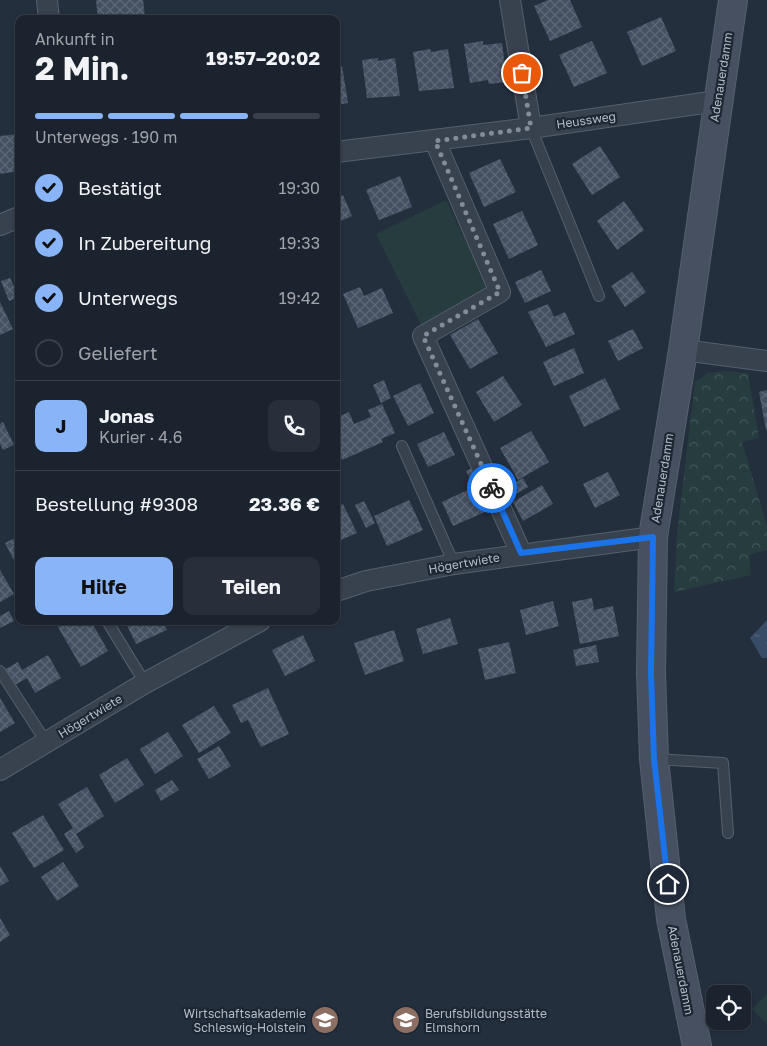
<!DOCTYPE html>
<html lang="de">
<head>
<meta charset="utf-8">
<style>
	body { margin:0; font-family:"Golos Text",sans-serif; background:#282f3a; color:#f1f3f6; height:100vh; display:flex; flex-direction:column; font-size:19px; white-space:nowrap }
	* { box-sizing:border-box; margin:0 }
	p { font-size:16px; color:#a0a4aa }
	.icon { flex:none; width:28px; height:28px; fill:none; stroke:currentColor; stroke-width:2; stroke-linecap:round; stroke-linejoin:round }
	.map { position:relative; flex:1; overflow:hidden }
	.panel { position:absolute; left:15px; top:15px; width:325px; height:610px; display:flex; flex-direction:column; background:#1b232e; border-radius:10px; box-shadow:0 1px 4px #0004,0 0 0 1px #39404a }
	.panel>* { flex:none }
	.controls { position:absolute; left:706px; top:985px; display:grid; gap:10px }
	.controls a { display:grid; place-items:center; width:45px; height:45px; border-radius:10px; background:#1b232e; box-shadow:0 1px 4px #0004,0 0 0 1px #39404a; font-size:25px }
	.pin { position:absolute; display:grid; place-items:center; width:42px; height:42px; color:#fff; margin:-21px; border:2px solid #fff; border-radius:50%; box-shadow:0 1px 5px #0007 }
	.courier { position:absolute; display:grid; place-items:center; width:50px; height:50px; margin:-25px; border:4px solid #1a73e8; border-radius:50%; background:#fff; color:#222; box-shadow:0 1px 6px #0007 }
	.overview em { font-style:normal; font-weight:700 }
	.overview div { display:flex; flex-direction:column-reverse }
	.overview { display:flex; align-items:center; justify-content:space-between; height:85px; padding:0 20px }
	h1 { font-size:32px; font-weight:700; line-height:38px }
	.bar { display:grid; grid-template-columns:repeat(4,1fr); gap:8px 5px; align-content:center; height:60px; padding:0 20px }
	.bar i { height:6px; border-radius:4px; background:#39404a }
	.bar .selected { background:#8ab4f8 }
	.bar p { grid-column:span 4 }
	.line { display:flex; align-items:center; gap:12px; padding:0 20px; border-top:1px solid #39404a }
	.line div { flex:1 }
	.round { display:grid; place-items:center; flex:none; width:52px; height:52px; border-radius:10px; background:#282f3a }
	ol { padding:0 20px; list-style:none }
	li { display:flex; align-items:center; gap:15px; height:55px }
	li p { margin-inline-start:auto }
	li .icon { padding:5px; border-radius:50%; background:#8ab4f8; color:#111; stroke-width:4 }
	li:last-child { color:#a0a4aa }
	li i { width:28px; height:28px; border:2px solid #39404a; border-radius:50% }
	.button { display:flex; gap:10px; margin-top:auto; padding:10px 20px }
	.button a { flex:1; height:58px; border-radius:10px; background:#8ab4f8; color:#111; font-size:20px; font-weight:700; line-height:58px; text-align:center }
	.button a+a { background:#282f3a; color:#f1f3f6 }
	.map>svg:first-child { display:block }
	.forest { fill:url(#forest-crowns) }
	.green { fill:#263c3f }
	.water { fill:url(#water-ripples) }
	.building { fill:url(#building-cross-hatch) }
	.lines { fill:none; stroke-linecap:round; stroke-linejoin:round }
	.lane-casing { stroke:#565f6c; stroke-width:12 }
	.street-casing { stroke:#565f6c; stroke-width:22 }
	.secondary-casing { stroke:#565f6c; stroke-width:30 }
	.lane { stroke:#38414e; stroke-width:10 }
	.street { stroke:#38414e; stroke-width:20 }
	.secondary { stroke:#465061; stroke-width:28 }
	.done { stroke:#828b98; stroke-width:5; stroke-dasharray:0 9 }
	.route { stroke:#1a73e8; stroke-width:6 }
	.labels { text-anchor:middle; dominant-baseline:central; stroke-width:4.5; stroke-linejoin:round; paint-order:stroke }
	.street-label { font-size:12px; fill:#b4bcc9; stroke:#1d2633 }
	.poi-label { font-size:12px; fill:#b4bcc9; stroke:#1d2633; text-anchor:end }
</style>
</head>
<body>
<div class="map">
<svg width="767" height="1046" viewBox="0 0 767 1046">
	<defs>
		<pattern id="forest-crowns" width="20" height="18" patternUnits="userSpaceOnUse" patternTransform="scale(1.25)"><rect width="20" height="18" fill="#263c3f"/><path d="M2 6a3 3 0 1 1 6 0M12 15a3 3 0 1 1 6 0" fill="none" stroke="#435659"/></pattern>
		<pattern id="water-ripples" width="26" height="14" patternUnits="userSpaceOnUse" patternTransform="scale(1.25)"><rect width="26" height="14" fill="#394c67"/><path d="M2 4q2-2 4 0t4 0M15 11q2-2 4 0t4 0" fill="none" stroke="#53647b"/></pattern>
		<pattern id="building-cross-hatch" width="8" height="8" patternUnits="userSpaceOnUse" patternTransform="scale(1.25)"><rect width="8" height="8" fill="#455162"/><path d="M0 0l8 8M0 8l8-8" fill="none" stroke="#5d6877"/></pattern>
	</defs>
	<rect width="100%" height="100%" fill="#242f3e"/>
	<path class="forest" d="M726,371l22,2 11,65 -17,4 25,84v24l-18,5 2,20 -77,17 3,-58 18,-152 13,-9z"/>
	<path class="green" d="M446,200l44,91 -69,34 -45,-91z
		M767,994v30l-15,-15z"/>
	<path class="water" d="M767,620v38h-5l-12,-20z"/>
	<path class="building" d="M96,0h47l2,17 -47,2z
		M548,0h22l12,27 -32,14 -16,-35z
		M661,17l15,34 -34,15 -15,-34z
		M483,41v4l19,-2 5,39 -18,2 -1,-4 -18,3 -6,-39z
		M592,41l15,32 -33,14 -15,-32z
		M430,49l1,3 17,-3 6,39 -35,3 -6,-39z
		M378,58v3l17,-3 5,38 -33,2 -5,-38z
		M342,66l6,37 -12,2v-38z
		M19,134v37l-19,3v-38z
		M600,146l20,31 -28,18 -20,-31z
		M500,159l16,33 -32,15 -15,-34z
		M400,176l12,31 -33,13 -13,-30z
		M343,195l9,21 -16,7v-25z
		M624,201l20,29 -27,20 -20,-29z
		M522,211l16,34 -29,14 -16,-35z
		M541,270l10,21 -26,12 -10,-21z
		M632,272l14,20 -21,15 -14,-21z
		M10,278l9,19 -10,4 -8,-20z
		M360,287l4,9 18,-8 11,25 -35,15 -15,-34z
		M0,302l13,27 -13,6z
		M548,304l6,13 11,-5 10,22 -29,13 -18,-35z
		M478,319l20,34 -28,16 -20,-34z
		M633,329l10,19 -25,13 -10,-20z
		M574,348l10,25 -30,13 -11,-24z
		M503,376l19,29 -28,17 -18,-30z
		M605,378l15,31 -36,18 -15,-31z
		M384,380l7,18 -10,5 -8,-18z
		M420,383l14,30 -26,13 -15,-30z
		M767,390v40h-1l-7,-38z
		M382,404l13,29 -14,6 2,3 -41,18 -6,-13v-29l13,-6 5,12 17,-7 -3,-7z
		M3,422l11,23 -11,5 -3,-6v-20z
		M531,431l18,31 -31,18 -18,-32z
		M444,432l11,23 -27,12 -11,-23z
		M475,467l10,21 -9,5 9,19 -32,14 -11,-24 32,-15 -8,-16z
		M608,472l12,23 -25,13 -12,-24z
		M523,478l5,9 -19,11 -5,-9z
		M542,485l11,19 -30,17 -10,-19z
		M409,500l14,30 -36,16 -13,-30z
		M364,501l11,22 -9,5 -11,-23z
		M343,504l14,29 -21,9v-35z
		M19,536v34l-14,-27z
		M0,570l14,24 -14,8z
		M592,598l2,12 19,-4 6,30 -39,8 -8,-42z
		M553,601l6,25 -33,9 -6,-25z
		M9,611l5,10 -14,7v-12z
		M450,618l8,26 -35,10 -7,-25z
		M69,621h22l17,30 -27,16 -23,-40z
		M125,621h38l4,9 -31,14z
		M394,630l10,31 -39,14 -11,-32z
		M303,635l12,26 -30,15 -13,-26z
		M509,642l7,31 -31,7 -7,-31z
		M596,645l3,17 -23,4 -3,-16z
		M48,655l13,23 -26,15 -8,-15 -14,8 -9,-16 14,-8 4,8z
		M268,688l21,46 -28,13 -13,-27 -7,3 -9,-18z
		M0,698l15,25 -15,9z
		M214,706l17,27 -32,20 -17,-28z
		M168,732l15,24 -28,18 -15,-25z
		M219,746l12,20 -22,13 -12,-20z
		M127,758l17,27 -29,18 -16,-28z
		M172,780l7,10 -18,11 -6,-11z
		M87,787l17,29 -28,18 8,13 -8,6 -12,-19 9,-6 -15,-24z
		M43,815l21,35 -30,18 -22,-35z
		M63,862l16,24 -22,15 -16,-24z
		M0,866l9,15 -9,5z
		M0,918l10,17 -10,7z"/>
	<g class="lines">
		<g class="lane-casing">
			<path id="lane" d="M531,128l68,168
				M402,446l52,118
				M107,621l38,62
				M0,671l46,71
				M655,759l68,4 5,70"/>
		</g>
		<g class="street-casing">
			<path id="street" d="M47,0l2,19
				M510,0l21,128
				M435,141l65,151 -77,44 98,217
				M336,152l195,-24 186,-27
				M0,225l19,-8
				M683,350l84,11
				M336,591l30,-10 88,-17 199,-27
				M0,770l145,-87 115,-62"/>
		</g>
		<g class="secondary-casing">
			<path id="secondary" d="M697,1046l-26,-127 -17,-160 -3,-86 2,-136 30,-187 50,-350"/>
		</g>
		<use href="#lane" class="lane"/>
		<use href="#street" class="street"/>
		<use href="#secondary" class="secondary"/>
	</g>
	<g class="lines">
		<path class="done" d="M492,488l-69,-152 77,-44 -65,-151 96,-13 -9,-55"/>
		<path class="route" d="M492,488l29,65 132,-16 -2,136 3,86 14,125"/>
	</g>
	<defs>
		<g id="school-disc" transform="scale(1.4375)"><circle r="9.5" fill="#8d6e63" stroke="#1d2633"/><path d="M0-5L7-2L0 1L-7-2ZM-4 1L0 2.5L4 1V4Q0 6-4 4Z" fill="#fff"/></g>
	</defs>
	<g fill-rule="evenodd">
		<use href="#school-disc" x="325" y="1020"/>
		<use href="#school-disc" x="406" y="1020"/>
	</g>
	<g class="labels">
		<g class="street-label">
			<text transform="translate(721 77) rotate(-81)">Adenauerdamm</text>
			<text transform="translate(586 120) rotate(-8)">Heussweg</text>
			<text transform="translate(662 478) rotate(-81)">Adenauerdamm</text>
			<text transform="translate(464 563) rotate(-10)">Högertwiete</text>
			<text transform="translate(90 716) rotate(-31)">Högertwiete</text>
			<text transform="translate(681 970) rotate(79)">Adenauerdamm</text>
		</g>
		<g class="poi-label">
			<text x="306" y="1013">Wirtschaftsakademie<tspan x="306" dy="14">Schleswig-Holstein</tspan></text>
			<text x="425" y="1013" text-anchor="start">Berufsbildungsstätte<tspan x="425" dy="14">Elmshorn</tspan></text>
		</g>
	</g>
</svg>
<div class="controls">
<a><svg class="icon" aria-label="locate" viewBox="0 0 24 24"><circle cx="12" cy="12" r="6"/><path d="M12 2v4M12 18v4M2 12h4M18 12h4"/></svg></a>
</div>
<div class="pin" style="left:522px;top:73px;background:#ea580c"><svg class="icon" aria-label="bag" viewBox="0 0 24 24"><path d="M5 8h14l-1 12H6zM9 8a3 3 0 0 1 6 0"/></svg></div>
<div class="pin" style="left:668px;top:884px;background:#1f2937"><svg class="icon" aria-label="home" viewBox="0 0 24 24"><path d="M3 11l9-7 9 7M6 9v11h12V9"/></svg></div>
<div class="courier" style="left:492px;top:488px"><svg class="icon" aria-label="bike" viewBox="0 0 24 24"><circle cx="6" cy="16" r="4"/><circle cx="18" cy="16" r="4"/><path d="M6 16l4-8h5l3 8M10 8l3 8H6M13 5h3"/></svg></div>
<section class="panel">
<div class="overview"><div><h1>2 Min.</h1><p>Ankunft in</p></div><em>19:57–20:02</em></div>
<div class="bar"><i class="selected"></i><i class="selected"></i><i class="selected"></i><i></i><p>Unterwegs · 190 m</p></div>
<ol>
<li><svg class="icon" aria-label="check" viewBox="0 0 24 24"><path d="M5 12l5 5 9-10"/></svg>Bestätigt<p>19:30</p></li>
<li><svg class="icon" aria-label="check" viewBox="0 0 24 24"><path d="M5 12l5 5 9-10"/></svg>In Zubereitung<p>19:33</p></li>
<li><svg class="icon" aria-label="check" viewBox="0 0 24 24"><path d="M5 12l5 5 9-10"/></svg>Unterwegs<p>19:42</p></li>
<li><i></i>Geliefert</li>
</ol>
<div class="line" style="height:90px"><b class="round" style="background:#8ab4f8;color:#111">J</b><div><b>Jonas</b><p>Kurier · 4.6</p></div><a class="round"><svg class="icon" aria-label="phone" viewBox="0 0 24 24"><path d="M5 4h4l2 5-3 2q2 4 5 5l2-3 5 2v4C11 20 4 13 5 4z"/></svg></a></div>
<div class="line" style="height:65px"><div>Bestellung #9308</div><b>23.36 €</b></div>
<div class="button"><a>Hilfe</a><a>Teilen</a></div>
</section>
</div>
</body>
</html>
